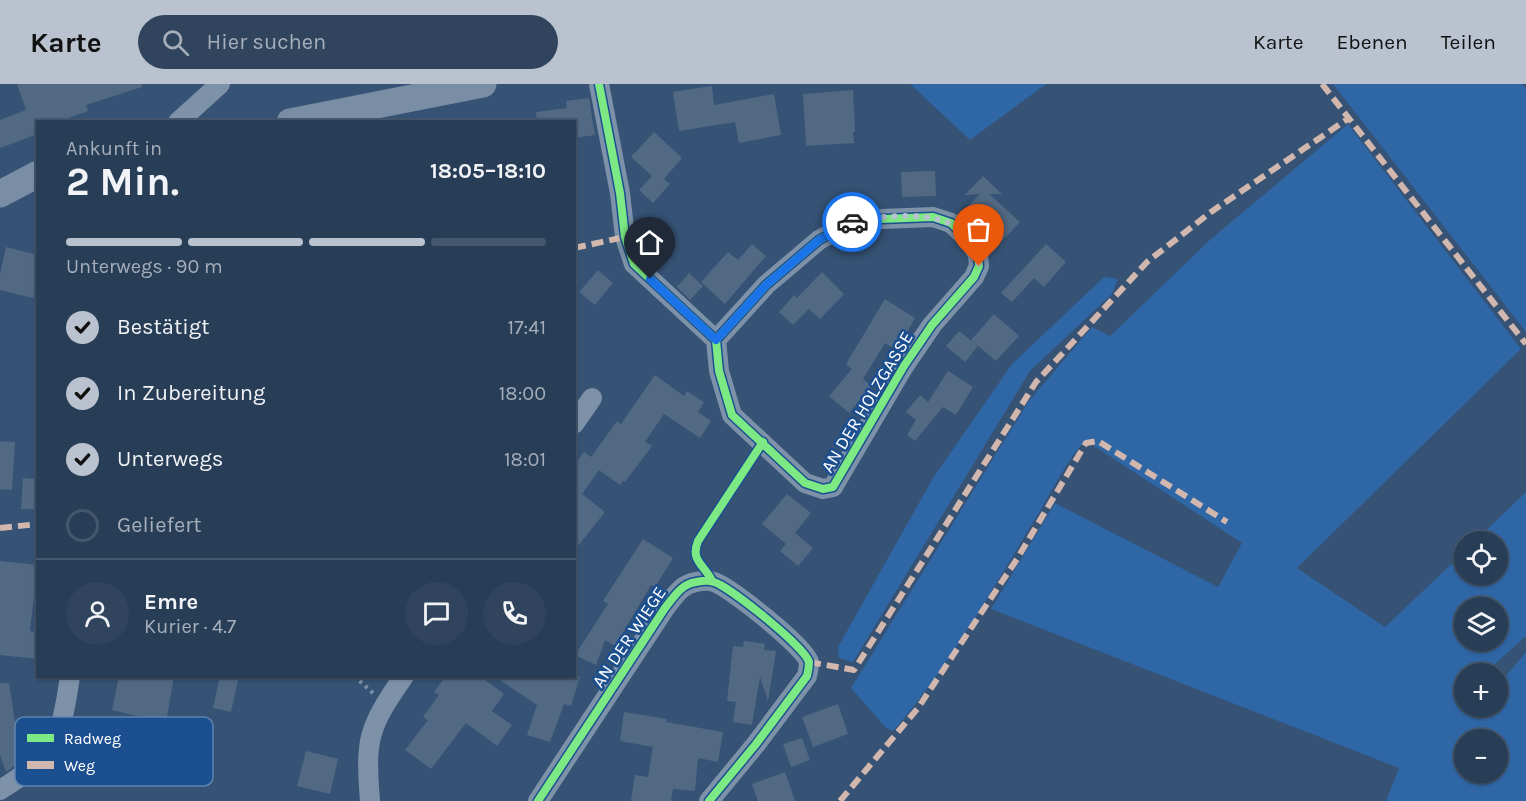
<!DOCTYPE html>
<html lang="de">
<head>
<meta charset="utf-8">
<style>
	body { margin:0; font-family:Karla,sans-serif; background:#30455d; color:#f1f3f6; height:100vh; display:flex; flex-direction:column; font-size:22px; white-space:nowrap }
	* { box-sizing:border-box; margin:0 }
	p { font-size:20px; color:#a5aeba }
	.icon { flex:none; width:33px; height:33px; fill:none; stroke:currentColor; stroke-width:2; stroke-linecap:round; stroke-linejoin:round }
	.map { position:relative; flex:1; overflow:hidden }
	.panel { position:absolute; left:36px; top:36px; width:540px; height:558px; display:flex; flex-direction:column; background:#283e57; border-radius:0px; box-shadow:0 2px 4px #0004,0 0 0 2px #44576d }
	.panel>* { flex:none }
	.buttons { position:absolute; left:1454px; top:447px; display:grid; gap:12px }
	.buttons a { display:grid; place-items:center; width:54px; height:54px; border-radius:50%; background:#283e57; box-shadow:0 2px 4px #0004,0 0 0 2px #44576d; font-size:30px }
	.pin { position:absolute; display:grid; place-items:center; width:51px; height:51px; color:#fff; margin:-62px -26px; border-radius:50% 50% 50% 0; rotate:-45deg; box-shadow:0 0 6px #0007 }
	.pin .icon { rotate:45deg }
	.courier { position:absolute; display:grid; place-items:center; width:60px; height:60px; margin:-30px; border:4px solid #1a73e8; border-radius:50%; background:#fff; color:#222; box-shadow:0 2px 8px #0007 }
	.headline em { font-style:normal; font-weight:700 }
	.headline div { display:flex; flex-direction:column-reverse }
	.headline { display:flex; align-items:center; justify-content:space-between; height:102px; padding:0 30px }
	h1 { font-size:39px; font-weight:700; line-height:45px }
	.bar { display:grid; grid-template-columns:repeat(4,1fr); gap:9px 6px; align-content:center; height:72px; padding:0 30px }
	.bar i { height:8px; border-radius:4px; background:#44576d }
	.bar .selected { background:#b9c2ce }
	.bar p { grid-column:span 4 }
	.line { display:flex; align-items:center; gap:15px; padding:0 30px; border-top:2px solid #44576d }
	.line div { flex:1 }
	.round { display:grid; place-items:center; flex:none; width:63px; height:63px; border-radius:32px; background:#30455d }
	ol { padding:0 30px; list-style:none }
	li { display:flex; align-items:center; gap:18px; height:66px }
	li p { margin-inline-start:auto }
	li .icon { padding:6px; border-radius:50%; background:#b9c2ce; color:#111; stroke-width:4 }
	li:last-child { color:#a5aeba }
	li i { width:33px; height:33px; border:3px solid #44576d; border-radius:50% }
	header { display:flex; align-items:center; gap:36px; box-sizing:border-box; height:84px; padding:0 30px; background:#b9c2ce; color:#111 }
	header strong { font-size:28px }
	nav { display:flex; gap:33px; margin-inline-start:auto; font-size:21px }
	.search { width:420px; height:54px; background:#30455d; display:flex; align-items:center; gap:15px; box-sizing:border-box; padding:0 21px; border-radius:33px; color:#a5aeba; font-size:22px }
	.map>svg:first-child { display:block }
	.green { fill:#2f66a5; fill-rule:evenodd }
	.building { fill:#526984 }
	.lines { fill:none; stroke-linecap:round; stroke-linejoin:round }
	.path { stroke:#7d92a8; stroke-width:4; stroke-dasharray:3 4.5; stroke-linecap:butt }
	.street { stroke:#7d92a8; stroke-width:20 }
	.secondary { stroke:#798da4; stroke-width:27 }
	.quiet { stroke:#d1b7ad; stroke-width:6; stroke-dasharray:12 6; stroke-linecap:butt }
	.cycleway-casing { stroke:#1b4f8f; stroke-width:11 }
	.cycleway { stroke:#7ce984; stroke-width:8 }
	.done { stroke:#b9c2ce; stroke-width:6; stroke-dasharray:0 10.8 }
	.route { stroke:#1a73e8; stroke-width:8 }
	.labels { text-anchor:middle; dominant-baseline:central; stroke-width:5; stroke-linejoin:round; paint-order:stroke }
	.street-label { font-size:18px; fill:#fff; stroke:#1b4f8f }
	.key { fill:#1b4f8f; stroke:#5f84b1; stroke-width:1.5 }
	.key-label { font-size:16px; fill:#fff }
</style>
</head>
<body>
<header>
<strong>Karte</strong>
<div class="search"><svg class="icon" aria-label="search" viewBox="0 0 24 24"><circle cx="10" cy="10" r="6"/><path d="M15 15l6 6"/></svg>Hier suchen</div>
<nav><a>Karte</a><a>Ebenen</a><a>Teilen</a></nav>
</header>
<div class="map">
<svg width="1526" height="717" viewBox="0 0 1526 717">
	<rect width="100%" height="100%" fill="#365274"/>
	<path class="green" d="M910,0h136l-76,56z
		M1333,0h189l4,5v243z
		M1348,40l173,225 -224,219 88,59 79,-75v22h33v-32l-22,-1 51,-49v144l-41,37 -21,1v32h33v-30l5,5 24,-29v149h-140l13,-33 -408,-159 64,-106 163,84 24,-44 -157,-103c-21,25 -34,53 -51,81 -44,72 -86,147 -141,210l-7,-3 -35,-40 177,-286 64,-75 18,9 101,-97zM1464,524h33v32h-33zM1464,656h33v32h-33z
		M1104,193l14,2 -6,15 -82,77 -177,291 -14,-4 -1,-11 95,-169 79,-114z"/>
	<path class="building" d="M17,0h125v3l-56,18 2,6 -31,11h-19v12l-38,14v-28l26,-10z
		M712,2l2,19 60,-11 7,41 -42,8 -4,-21 -56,9 -6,-39z
		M853,6l2,42h-2l1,11 -48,3 -3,-52z
		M589,14l6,37 -21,3v-16h-37l-1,-10 31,-4 -1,-7z
		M654,48l28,26 -18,21 6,5 -17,19 -14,-13 13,-14 -21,-19z
		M935,87l1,25 -34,1 -1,-25z
		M983,92l19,18h-13l31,28 -18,19 -10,-9 -7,7 -25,-24 20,-21 -15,1z
		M752,160l14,12 -41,48 -24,-22 27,-30 10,8z
		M1046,160l20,18 -22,25 -10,-9 -22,24 -11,-9z
		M6,163l32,8v23l-5,20 -33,-8v-16z
		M598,186l15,13 -18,22 -16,-13z
		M822,188l22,22 -24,25 -11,-10 -16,16 -14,-13 15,-17 3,3z
		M689,189l14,13 -13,14 -13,-13z
		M885,215l30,19 -12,21 -3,-2 -7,11 -8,-5 -22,36 9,7 -23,27 -20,-17 23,-27 -6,-5z
		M994,230l25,22 -23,25 -25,-21z
		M959,247l19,15 -13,16 -19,-16z
		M948,287l25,16 -17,28 -13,-8 -28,34 -8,-6 9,-15 -10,-8 14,-17 8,7z
		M655,291l29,21 3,-5 17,11 -6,10 13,9 -11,17 -36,-24 -19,28 7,4 -27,36 -2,-1 -3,4 -21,-15 -17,24 23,18 -31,39v-86l10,-13 7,5 26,-36 4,3z
		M0,357l15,1 -3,48 -12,-1z
		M23,394l15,1v30h-17z
		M787,410l24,19 -25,31 -24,-20z
		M795,449l18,15 -15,18 -18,-15z
		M643,455l30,19 -18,29 -4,-2 -36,61 -10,-6 -9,25 -21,-10 33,-51 -5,-3z
		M0,477l38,4v22h-3l-5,44 8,1v27l-38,-4z
		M744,557l21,3 -1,6 12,1 -8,50 -8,-24 -8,48 -19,-3 3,-20 -9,-1 6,-55 10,1z
		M119,592h55l-8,47 -54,-13z
		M220,592h19l-8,36 -18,-4z
		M446,592h34l24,18 -12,17 20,14 -15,21 -31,-23 -35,46 -26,-19 23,-30 -5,-3 16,-22 -5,-3z
		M494,592h86l-9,30 -7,-2 -14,38 -23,-7 10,-30z
		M0,599h9l7,45 10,29 -20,15 -6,-17z
		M838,620l10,30 -35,13 -11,-30z
		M624,628l43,7 -1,3 57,10 -5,30 -20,-4 -3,33 -22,-2 -2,12h-40l4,-26 13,2 5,-30 -33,-6z
		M75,632l37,6 -7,32 -36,-18z
		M802,654l8,22 -19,7 -8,-23z
		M306,667l32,8 -8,35 -33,-8z
		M785,688l10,29h-37l-6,-17z"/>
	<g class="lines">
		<path class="path" d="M354,592l19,17"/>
		<path class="street" d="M599,0l21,109 5,44 9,27 82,76 3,31 13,44 73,68 18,6 10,-2 71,-121 28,-41 42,-48 5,-11 -1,-11 -7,-13 -20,-19 -18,-6 -77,3 -37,20 -53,45 -50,55
			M178,38l42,-38
			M574,340l18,-26
			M0,706c55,-34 61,-51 70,-114
			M370,717c-5,-63 -2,-73 34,-125
			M538,717l127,-193c9,-11 16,-24 31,-26 5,-1 13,-2 18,0 16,5 91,65 95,80 0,4 -1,10 -2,14l-51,68 -47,57"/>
		<path class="secondary" d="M290,38l193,-38
			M0,110l38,-20"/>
		<path class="quiet" d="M1322,0l204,260
			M574,164l51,-11
			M0,444l38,-4
			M809,578l45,8 182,-288 111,-120 64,-50 138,-94
			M840,717l78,-93 99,-149 69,-116 12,-2 129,81"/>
		<g class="cycleway-casing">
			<path id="cycleway" d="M599,0l21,109 5,44 9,27 82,76 3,31 13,44 73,68 18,6 10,-2 71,-121 28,-41 42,-48 5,-11 -1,-11 -7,-13 -20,-19 -18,-6 -77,3 -37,20 -53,45 -50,55
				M712,497c-8,-17 -22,-20 -14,-40l65,-99
				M538,717l127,-193c9,-11 16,-24 31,-26 5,-1 13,-2 18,0 16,5 91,65 95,80 0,4 -1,10 -2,14l-51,68 -47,57"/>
		</g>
		<use href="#cycleway" class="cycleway"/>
	</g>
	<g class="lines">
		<path class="done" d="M852,138c9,-5 22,-4 32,-5 40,-3 89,-2 95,49"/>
		<path class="route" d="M650,195l66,61 50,-55 53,-45 33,-18"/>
	</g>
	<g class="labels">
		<g class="street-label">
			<text transform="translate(867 318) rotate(-59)">AN DER HOLZGASSE</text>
			<text transform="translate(629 553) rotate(-56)">AN DER WIEGE</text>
		</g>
	</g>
	<rect x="15" y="633" width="198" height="69" rx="9" class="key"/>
	<rect x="27" y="650" width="27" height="8" fill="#7ce984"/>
	<rect x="27" y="677" width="27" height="8" fill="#d1b7ad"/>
	<g class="key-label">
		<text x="64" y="660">Radweg</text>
		<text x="64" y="687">Weg</text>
	</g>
</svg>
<div class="buttons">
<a><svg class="icon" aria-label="locate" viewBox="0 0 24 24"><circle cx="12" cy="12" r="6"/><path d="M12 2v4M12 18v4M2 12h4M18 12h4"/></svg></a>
<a><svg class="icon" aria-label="layers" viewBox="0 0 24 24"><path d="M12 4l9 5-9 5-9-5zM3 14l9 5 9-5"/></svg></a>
<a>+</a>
<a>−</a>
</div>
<div class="pin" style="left:979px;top:182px;background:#ea580c"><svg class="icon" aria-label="bag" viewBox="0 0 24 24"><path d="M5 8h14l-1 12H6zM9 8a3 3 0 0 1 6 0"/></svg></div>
<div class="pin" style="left:650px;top:195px;background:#1f2937"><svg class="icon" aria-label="home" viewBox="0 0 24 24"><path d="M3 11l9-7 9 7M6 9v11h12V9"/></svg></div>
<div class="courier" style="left:852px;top:138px"><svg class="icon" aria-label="car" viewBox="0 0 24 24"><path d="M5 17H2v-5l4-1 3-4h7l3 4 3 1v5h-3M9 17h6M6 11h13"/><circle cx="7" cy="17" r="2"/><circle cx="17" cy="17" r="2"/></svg></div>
<section class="panel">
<div class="headline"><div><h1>2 Min.</h1><p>Ankunft in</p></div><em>18:05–18:10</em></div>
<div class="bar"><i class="selected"></i><i class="selected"></i><i class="selected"></i><i></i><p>Unterwegs · 90 m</p></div>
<ol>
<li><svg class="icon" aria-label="check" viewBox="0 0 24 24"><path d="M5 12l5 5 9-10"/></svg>Bestätigt<p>17:41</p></li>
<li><svg class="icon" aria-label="check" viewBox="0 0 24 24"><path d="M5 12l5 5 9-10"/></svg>In Zubereitung<p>18:00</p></li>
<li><svg class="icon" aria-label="check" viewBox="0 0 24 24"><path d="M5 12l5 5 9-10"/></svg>Unterwegs<p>18:01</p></li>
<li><i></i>Geliefert</li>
</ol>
<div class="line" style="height:108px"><a class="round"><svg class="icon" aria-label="person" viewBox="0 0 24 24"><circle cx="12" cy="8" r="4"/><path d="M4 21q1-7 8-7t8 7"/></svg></a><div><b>Emre</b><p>Kurier · 4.7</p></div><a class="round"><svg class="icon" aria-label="chat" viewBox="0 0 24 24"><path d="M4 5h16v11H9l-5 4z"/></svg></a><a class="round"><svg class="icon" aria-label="phone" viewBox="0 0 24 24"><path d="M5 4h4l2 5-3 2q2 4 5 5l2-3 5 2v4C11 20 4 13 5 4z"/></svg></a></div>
</section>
</div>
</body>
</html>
